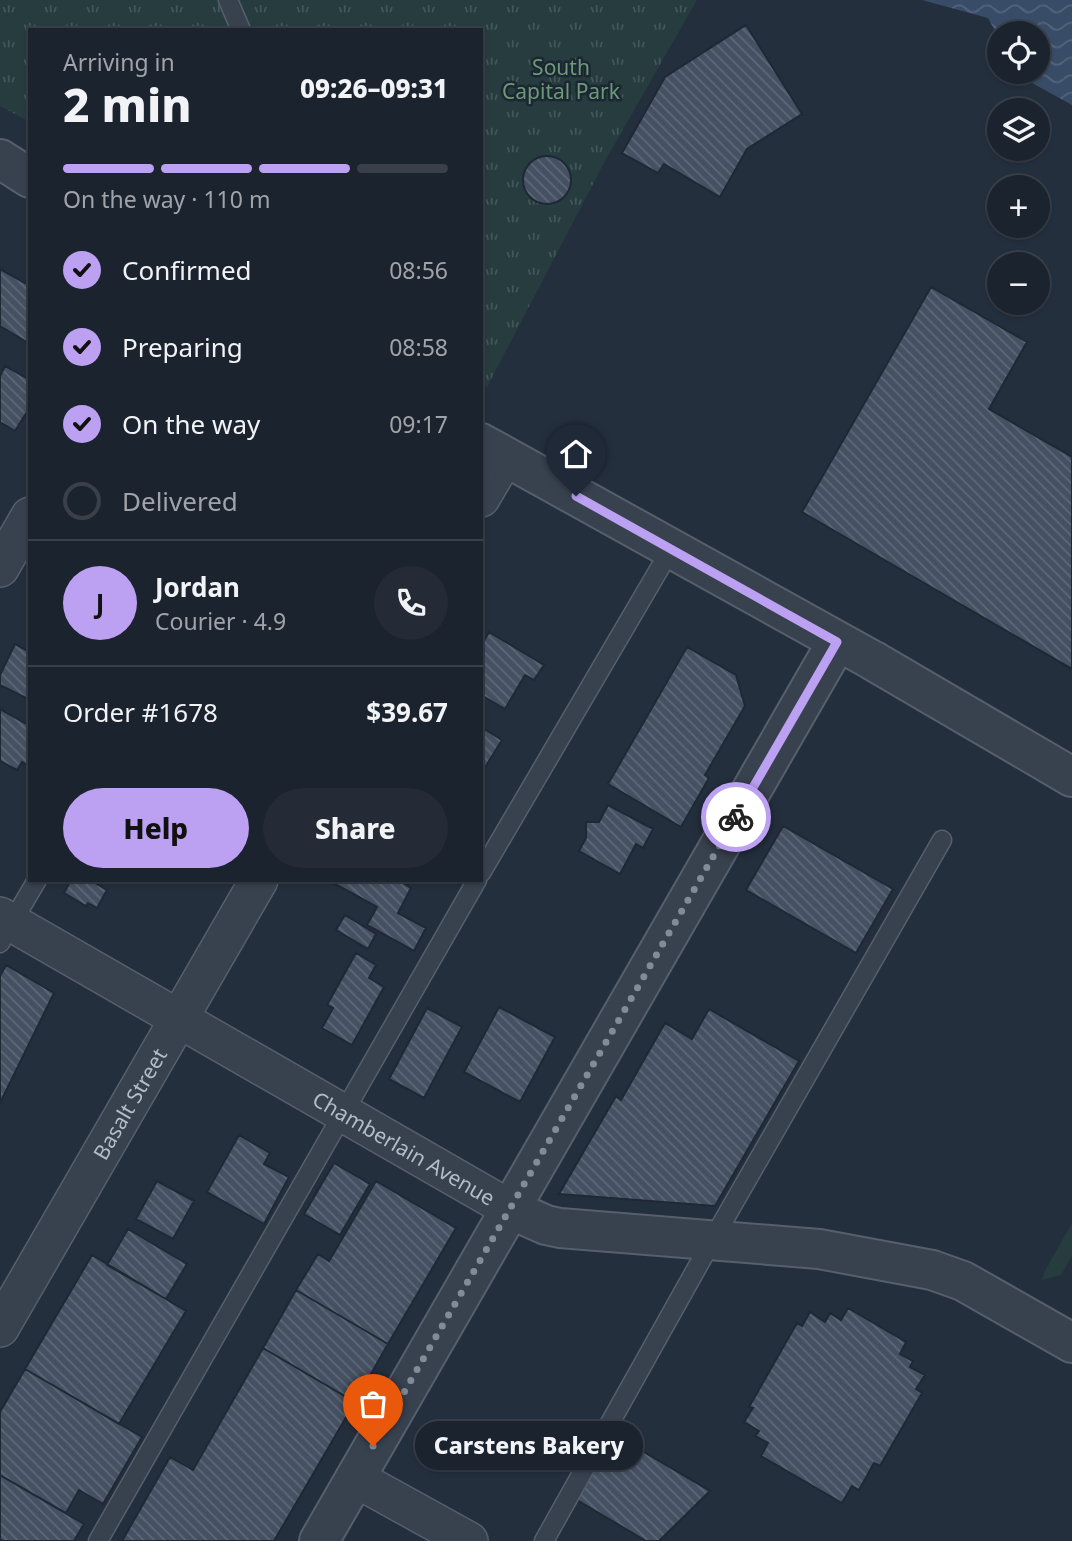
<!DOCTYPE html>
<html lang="en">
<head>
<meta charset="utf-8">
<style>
	body { margin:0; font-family:"Noto Sans",sans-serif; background:#242b36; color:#f1f3f6; height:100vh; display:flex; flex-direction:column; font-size:26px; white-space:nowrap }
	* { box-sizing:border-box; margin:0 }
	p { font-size:23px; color:#a0a4aa }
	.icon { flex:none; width:38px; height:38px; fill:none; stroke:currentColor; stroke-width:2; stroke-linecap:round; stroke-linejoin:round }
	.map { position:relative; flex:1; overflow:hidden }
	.details { position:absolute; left:28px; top:28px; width:455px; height:854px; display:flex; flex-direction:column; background:#1b232e; border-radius:0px; box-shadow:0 2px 5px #0004,0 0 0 2px #39404a }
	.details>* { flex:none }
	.tools { position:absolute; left:987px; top:21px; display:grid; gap:14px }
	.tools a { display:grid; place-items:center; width:63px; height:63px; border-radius:50%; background:#1b232e; box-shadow:0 2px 5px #0004,0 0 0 2px #39404a; font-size:35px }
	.pin { position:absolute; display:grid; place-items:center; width:60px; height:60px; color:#fff; margin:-72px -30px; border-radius:50% 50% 50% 0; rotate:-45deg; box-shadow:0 0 7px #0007 }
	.pin .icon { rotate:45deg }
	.courier { position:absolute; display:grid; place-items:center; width:70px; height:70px; margin:-35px; border:5px solid #bca0f2; border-radius:50%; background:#fff; color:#222; box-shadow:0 2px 9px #0007 }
	.bubble { position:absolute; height:49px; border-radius:24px; background:#1b232e; box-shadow:0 2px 5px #0004,0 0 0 2px #39404a; font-size:23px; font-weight:800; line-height:49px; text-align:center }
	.headline em { font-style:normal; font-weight:800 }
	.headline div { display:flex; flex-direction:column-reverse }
	.headline { display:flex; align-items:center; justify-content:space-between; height:119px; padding:0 35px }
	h1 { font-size:46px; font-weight:800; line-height:52px }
	.bar { display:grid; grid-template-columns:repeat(4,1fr); gap:10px 7px; align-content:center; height:84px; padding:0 35px }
	.bar i { height:9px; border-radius:5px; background:#39404a }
	.bar .on { background:#bca0f2 }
	.bar p { grid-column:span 4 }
	.line { display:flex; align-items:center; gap:18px; padding:0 35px; border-top:2px solid #39404a }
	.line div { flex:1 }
	.round { display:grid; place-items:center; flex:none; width:74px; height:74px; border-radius:37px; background:#242b36 }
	ol { padding:0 35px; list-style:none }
	li { display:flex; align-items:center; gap:21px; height:77px }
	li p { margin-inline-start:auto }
	li .icon { padding:7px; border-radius:50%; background:#bca0f2; color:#111; stroke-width:4 }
	li:last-child { color:#a0a4aa }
	li i { width:38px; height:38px; border:4px solid #39404a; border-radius:50% }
	.cta { display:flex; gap:14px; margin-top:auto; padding:14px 35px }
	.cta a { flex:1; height:80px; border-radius:42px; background:#bca0f2; color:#111; font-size:28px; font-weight:800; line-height:80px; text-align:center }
	.cta a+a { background:#242b36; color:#f1f3f6 }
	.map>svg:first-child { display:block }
	.grass { fill:#263c3f }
	.park { fill:url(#park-tufts) }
	.water { fill:url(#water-waves) }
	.building { fill:url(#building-back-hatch); stroke:#1f2835; stroke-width:2 }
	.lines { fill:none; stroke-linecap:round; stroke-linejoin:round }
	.service-casing { stroke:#565f6c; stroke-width:21 }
	.minor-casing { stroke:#565f6c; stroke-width:40 }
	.tertiary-casing { stroke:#565f6c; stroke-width:42 }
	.service { stroke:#38414e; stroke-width:18 }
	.minor { stroke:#38414e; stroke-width:37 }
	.tertiary { stroke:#38414e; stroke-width:38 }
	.done { stroke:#828b98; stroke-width:7; stroke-dasharray:0 12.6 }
	.route { stroke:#bca0f2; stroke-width:9 }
	.labels { text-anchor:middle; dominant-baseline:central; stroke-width:5; stroke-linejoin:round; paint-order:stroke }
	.park-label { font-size:21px; fill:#6b9a76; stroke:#1d2633 }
	.street-label { font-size:21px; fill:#b4bcc9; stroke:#1d2633 }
</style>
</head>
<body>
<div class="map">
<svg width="1072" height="1541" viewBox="0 0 1072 1541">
	<defs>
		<pattern id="park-tufts" width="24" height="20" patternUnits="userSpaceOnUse" patternTransform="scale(1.75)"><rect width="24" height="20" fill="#263c3f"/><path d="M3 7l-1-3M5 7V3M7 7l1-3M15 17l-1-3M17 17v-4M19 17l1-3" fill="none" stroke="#435659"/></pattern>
		<pattern id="water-waves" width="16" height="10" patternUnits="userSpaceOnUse" patternTransform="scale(1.75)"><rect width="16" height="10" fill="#394c67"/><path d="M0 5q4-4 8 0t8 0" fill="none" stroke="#53647b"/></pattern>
		<pattern id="building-back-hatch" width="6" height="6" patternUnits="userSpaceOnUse" patternTransform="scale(1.75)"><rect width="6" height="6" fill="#455162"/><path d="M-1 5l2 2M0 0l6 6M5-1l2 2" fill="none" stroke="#5d6877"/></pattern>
	</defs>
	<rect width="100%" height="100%" fill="#242f3e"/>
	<path class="grass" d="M1072,1223v33l-11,19 -19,5 3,-9z"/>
	<path class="park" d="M0,0h697l-91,159 -119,228 -6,-3v-354h-451v92l-30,-16z"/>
	<path class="water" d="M922,0h150v105l-49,-27 -3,-6h18v-39h-39v5l-11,-20z"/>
	<path class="building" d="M746,25l56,89 -55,35 -27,48 -56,-33 -6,9 -36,-20 43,-76z
		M523 180a24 24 0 1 1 48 0a24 24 0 1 1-48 0Z
		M0,269l30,17v58l-30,-18z
		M931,287l96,55 -38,67 83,48v212l-270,-157z
		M5,366l25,14v27l-15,24 -15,-9v-46z
		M489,632l55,33 -10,15 -9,-5 -20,34 -24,-14v-49z
		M15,644l15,8v48l-30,-15v-10z
		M687,647l49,28 9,31 -40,69 4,3 -28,49 -73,-43z
		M0,709l30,17v41l-8,-5 -5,8 -17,-9z
		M481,727l21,13 -21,34z
		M608,805l45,24 -10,19 -7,-4 -16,30 -41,-23 7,-13v-16h13z
		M783,826l110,63 -37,64 -110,-63z
		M71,880l6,2 1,-2h12l17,10 -10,18 -9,-5 -2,3 -22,-13z
		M328,880h76l-1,3 8,5 -13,25 28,15 -12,23 -47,-26 10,-18z
		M345,915l31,19 -8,15 -32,-19z
		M356,953l20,12 -7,13 15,9 -32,58 -30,-17 11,-20 -6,-3z
		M6,965l48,28 -54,110v-127z
		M499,1007l56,30 -35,65 -56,-30z
		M427,1008l35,19 -38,71 -35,-19z
		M709,1009l90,52 -84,145 -156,-12 57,-98 5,4 44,-77 27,16z
		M239,1135l31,18 -6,11 25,13 -25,47 -57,-32z
		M334,1163l36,21 -30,51 -36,-21z
		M157,1181l37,20 -21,38 -37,-20z
		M376,1181l80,47 -68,116 -92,-54 22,-36 11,7z
		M128,1229l59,35 -21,35 -59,-34z
		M92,1255l94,56 -67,113 -94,-55z
		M296,1290l92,54 -33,58 -92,-54z
		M848,1308l58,34 -6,12 13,7 -3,6 15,8 -9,14 6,4 -42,73 -6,-3 -15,27 -7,-4 -10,17 -81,-47 7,-13 -13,-7 4,-5 -15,-9 9,-14 -4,-1 48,-84 5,3 8,-14 15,10 5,-9 11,7z
		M263,1348l92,54 -81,139h-152l48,-84 23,13z
		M25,1369l117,68 -39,67 -24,-14 -13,23 -66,-38v-63z
		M615,1435l95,56 -51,50h-13l-69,-41z
		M0,1475l84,49 -10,17h-71l-3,-2z"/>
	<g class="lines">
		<g class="service-casing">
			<path id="service" d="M228,0l13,30
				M481,873l190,-324
				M0,943l37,-63
				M98,1541l379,-661
				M544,1541l169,-302 229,-399"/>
		</g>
		<g class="minor-casing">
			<g id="minor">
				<path d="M481,498l24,-41"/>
				<path d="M0,568l30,-52"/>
				<path id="s1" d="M0,916l510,293"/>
				<path id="s2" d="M0,1328l259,-448"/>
				<path d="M355,1478l114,63"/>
			</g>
		</g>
		<g class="tertiary-casing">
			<path id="tertiary" d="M0,159l30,19
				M481,443l391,217 200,117
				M510,1209l36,16 14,3 259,21 113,21 31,11 109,62
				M319,1541l518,-899"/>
		</g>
		<use href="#service" class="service"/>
		<use href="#minor" class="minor"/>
		<use href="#tertiary" class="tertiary"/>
	</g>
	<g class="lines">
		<path class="done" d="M373,1446l363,-629"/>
		<path class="route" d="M576,496l261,146 -101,175"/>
	</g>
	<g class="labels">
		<g class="park-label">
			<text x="561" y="67">South<tspan x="561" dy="24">Capital Park</tspan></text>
		</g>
		<g class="street-label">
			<text stroke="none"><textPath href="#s2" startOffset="259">Basalt Street</textPath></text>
			<text stroke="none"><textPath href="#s1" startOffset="466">Chamberlain Avenue</textPath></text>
		</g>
	</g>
</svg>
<div class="tools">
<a><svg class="icon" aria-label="locate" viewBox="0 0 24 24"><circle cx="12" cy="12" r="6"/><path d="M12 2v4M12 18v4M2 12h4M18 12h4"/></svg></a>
<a><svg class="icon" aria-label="layers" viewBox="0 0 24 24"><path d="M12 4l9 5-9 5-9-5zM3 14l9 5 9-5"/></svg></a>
<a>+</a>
<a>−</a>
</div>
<div class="pin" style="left:373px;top:1446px;background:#ea580c"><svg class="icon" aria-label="bag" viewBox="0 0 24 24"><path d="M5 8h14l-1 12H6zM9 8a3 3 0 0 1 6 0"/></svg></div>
<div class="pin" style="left:576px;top:496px;background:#1f2937"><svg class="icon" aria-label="home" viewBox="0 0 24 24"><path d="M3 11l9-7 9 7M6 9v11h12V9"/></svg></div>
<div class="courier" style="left:736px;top:817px"><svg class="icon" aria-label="bike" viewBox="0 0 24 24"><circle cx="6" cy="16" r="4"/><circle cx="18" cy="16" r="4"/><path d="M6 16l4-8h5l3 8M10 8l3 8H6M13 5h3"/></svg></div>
<div class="bubble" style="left:415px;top:1421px;width:228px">Carstens Bakery</div>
<section class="details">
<div class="headline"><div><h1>2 min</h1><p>Arriving in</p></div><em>09:26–09:31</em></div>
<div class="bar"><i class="on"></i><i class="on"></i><i class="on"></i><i></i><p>On the way · 110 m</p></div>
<ol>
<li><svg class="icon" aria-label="check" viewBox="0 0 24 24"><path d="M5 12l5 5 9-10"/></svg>Confirmed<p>08:56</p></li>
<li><svg class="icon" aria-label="check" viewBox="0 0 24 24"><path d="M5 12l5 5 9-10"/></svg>Preparing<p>08:58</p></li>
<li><svg class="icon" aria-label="check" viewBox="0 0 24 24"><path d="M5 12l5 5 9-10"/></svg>On the way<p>09:17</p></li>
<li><i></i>Delivered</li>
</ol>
<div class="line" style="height:126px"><b class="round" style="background:#bca0f2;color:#111">J</b><div><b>Jordan</b><p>Courier · 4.9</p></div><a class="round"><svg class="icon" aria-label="phone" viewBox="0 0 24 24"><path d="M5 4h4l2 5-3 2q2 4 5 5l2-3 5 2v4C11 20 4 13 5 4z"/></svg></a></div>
<div class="line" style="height:91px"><div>Order #1678</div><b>$39.67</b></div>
<div class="cta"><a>Help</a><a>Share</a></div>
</section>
</div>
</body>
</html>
